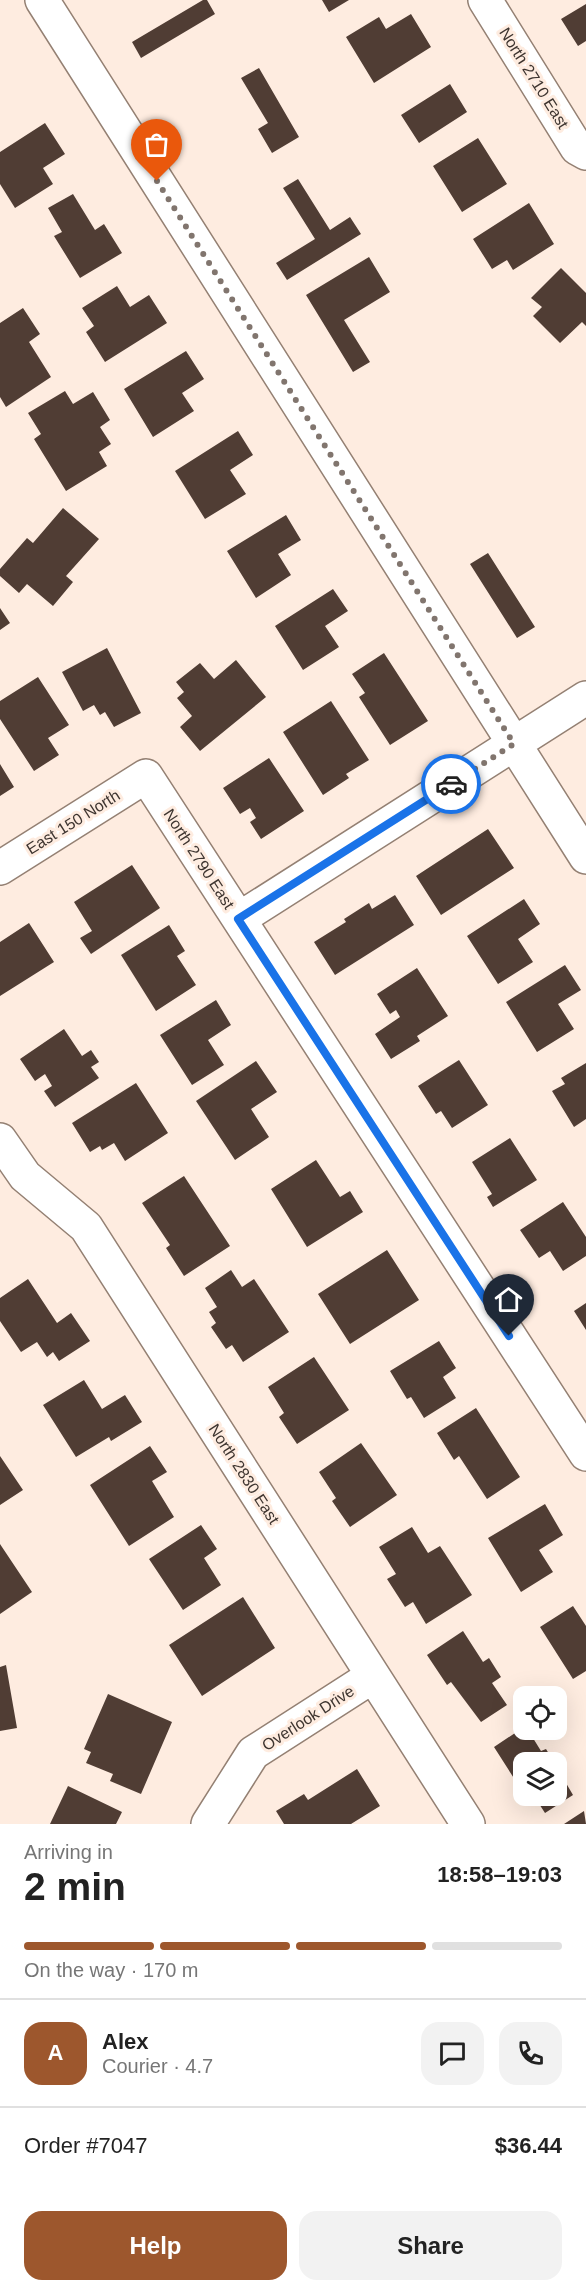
<!DOCTYPE html>
<html lang="en">
<head>
<meta charset="utf-8">
<style>
	body { margin:0; font-family:Arial,sans-serif; background:#f2f2f2; color:#222; height:100vh; display:flex; flex-direction:column; font-size:22px; white-space:nowrap }
	* { box-sizing:border-box; margin:0 }
	p { font-size:20px; color:#767676 }
	.icon { flex:none; width:33px; height:33px; fill:none; stroke:currentColor; stroke-width:2; stroke-linecap:round; stroke-linejoin:round }
	.map { position:relative; height:1824px; overflow:hidden }
	.drawer { display:flex; flex-direction:column; background:#fff; flex:1 }
	.drawer>* { flex:none }
	.tools { position:absolute; left:513px; top:1686px; display:grid; gap:12px }
	.tools a { display:grid; place-items:center; width:54px; height:54px; border-radius:12px; background:#fff; box-shadow:0 6px 24px #0002; font-size:30px }
	.pin { position:absolute; display:grid; place-items:center; width:51px; height:51px; color:#fff; margin:-62px -26px; border-radius:50% 50% 50% 0; rotate:-45deg; box-shadow:0 0 6px #0007 }
	.pin .icon { rotate:45deg }
	.courier { position:absolute; display:grid; place-items:center; width:60px; height:60px; margin:-30px; border:4px solid #1a73e8; border-radius:50%; background:#fff; color:#222; box-shadow:0 2px 8px #0007 }
	.summary em { font-style:normal; font-weight:700 }
	.summary div { display:flex; flex-direction:column-reverse }
	.summary { display:flex; align-items:center; justify-content:space-between; height:102px; padding:0 24px }
	h1 { font-size:39px; font-weight:700; line-height:45px }
	.bar { display:grid; grid-template-columns:repeat(4,1fr); gap:9px 6px; align-content:center; height:72px; padding:0 24px }
	.bar i { height:8px; border-radius:4px; background:#e0e0e0 }
	.bar .on { background:#9d572d }
	.bar p { grid-column:span 4 }
	.line { display:flex; align-items:center; gap:15px; padding:0 24px; border-top:2px solid #e0e0e0 }
	.line div { flex:1 }
	.round { display:grid; place-items:center; flex:none; width:63px; height:63px; border-radius:18px; background:#f2f2f2 }
	.primary-button { display:flex; gap:12px; margin-top:auto; padding:12px 24px }
	.primary-button a { flex:1; height:69px; border-radius:18px; background:#9d572d; color:#fff; font-size:24px; font-weight:700; line-height:69px; text-align:center }
	.primary-button a+a { background:#f2f2f2; color:#222 }
	.map>svg:first-child { display:block }
	.building { fill:#503d34 }
	.lines { fill:none; stroke-linecap:round; stroke-linejoin:round }
	.minor-casing { stroke:#948073; stroke-width:36 }
	.minor { stroke:#fff; stroke-width:33 }
	.done { stroke:#81756e; stroke-width:6; stroke-dasharray:0 10.8 }
	.route { stroke:#1a73e8; stroke-width:8 }
	.labels { text-anchor:middle; dominant-baseline:central; stroke-width:6; stroke-linejoin:round; paint-order:stroke }
	.street-label { font-size:16px; fill:#3e3530; stroke:#feece0 }
</style>
</head>
<body>
<div class="map">
<svg width="586" height="1824" viewBox="0 0 586 1824">
	<rect width="100%" height="100%" fill="#feece0"/>
	<path class="building" d="M203,0h4l8,14 -74,44 -9,-16z
		M322,0h27l-20,12z
		M586,4v37l-8,5 -17,-27z
		M411,14l20,33 -57,36 -28,-46 33,-20 7,12z
		M259,68l40,69 -27,16 -14,-24 10,-6 -27,-45z
		M450,84l17,28 -48,31 -18,-28z
		M45,123l20,31 -22,14 10,16 -38,24 -15,-24v-32z
		M478,138l29,46 -45,28 -29,-46z
		M298,179l32,51 20,-13 11,17 -74,46 -11,-17 39,-24 -32,-51z
		M73,194l22,36 9,-6 18,29 -42,25 -26,-42 8,-4 -14,-24z
		M529,203l25,41 -41,26 -6,-10 -15,9 -19,-30z
		M369,257l21,35 -46,28 26,42 -17,10 -47,-77z
		M561,268l25,25v33l-4,-4 -22,21 -27,-27 9,-9 -11,-9z
		M117,286l13,21 19,-12 18,28 -62,39 -19,-30 8,-6 -12,-18z
		M23,308l17,26 -11,8 22,35 -45,30 -6,-10v-74z
		M186,351l18,28 -22,14 12,18 -41,26 -29,-48z
		M65,391l8,13 20,-12 17,28 -10,7 11,17 -12,8 8,14 -41,25 -32,-52 7,-5 -13,-21z
		M238,431l15,24 -23,15 16,24 -41,25 -30,-48z
		M63,508l36,31 -33,37 7,6 -20,24 -26,-22 -8,9 -19,-17v-7l27,-31 6,5z
		M286,515l15,25 -23,14 13,21 -35,23 -29,-47z
		M488,553l47,74 -18,11 -47,-74z
		M333,589l15,22 -23,15 14,21 -36,23 -28,-44z
		M0,608l10,15 -10,7z
		M107,648l34,65 -27,14 -9,-15 -5,3 -6,-10 -11,6 -21,-39z
		M384,653l44,68 -38,24 -31,-48 6,-4 -13,-19z
		M236,660l30,37 -66,54 -20,-24 12,-11 -15,-18 7,-6 -8,-10 24,-19 14,16z
		M38,677l31,48 -21,13 11,17 -25,16 -34,-52v-18z
		M331,701l38,59 -23,14 3,4 -26,17 -40,-63z
		M269,758l35,53 -43,28 -11,-17 6,-4 -6,-10 -10,6 -17,-26z
		M0,764l14,23 -14,9z
		M488,829l26,39 -73,47 -25,-39z
		M132,865l28,43 -69,46 -11,-16 12,-7 -18,-29z
		M395,895l19,30 -79,50 -21,-33 32,-20 -2,-3 25,-16 3,6z
		M524,899l16,25 -22,15 15,23 -35,22 -31,-48z
		M29,923l25,39 -54,34v-54z
		M169,925l16,26 -8,5 19,29 -40,26 -35,-56z
		M565,965l16,25 -23,14 16,25 -37,23 -31,-50z
		M417,968l31,48 -31,20 3,5 -29,18 -16,-25 25,-17 -4,-7 -6,4 -13,-20z
		M216,1000l15,25 -23,15 16,25 -32,20 -32,-50z
		M64,1029l18,27 9,-6 8,12 -8,5 8,11 -44,29 -11,-16 8,-5 -7,-12 -10,7 -15,-22z
		M459,1060l29,45 -36,23 -11,-17 -5,3 -18,-28z
		M256,1061l21,31 -26,17 18,28 -34,23 -39,-59z
		M586,1063v56l-12,8 -22,-36 13,-7 -4,-6z
		M136,1083l32,50 -43,28 -11,-18 -12,7 -2,-4 -10,6 -18,-29z
		M510,1138l27,42 -44,27 -6,-10 5,-3 -20,-32z
		M316,1160l24,37 10,-6 13,21 -56,35 -36,-58z
		M184,1176l46,70 -46,30 -18,-28 4,-3 -28,-42z
		M563,1202l23,35v19l-23,15 -13,-20 -11,7 -19,-28z
		M387,1250l32,50 -69,44 -32,-50z
		M231,1270l11,17 12,-8 35,53 -46,30 -11,-17 -6,4 -15,-22 5,-4 -7,-11 8,-5 -12,-19z
		M28,1279l29,44 14,-10 19,28 -31,20 -6,-9 -6,5 -10,-15 -16,10 -21,-31v-23z
		M586,1303v27l-12,-19z
		M439,1341l17,27 -13,9 13,21 -32,20 -13,-21 -4,2 -17,-28z
		M314,1357l35,53 -52,34 -18,-27 5,-4 -16,-26z
		M84,1380l18,29 23,-14 17,27 -31,19 -2,-4 -33,20 -33,-52z
		M476,1408l44,69 -33,22 -28,-43 -5,4 -17,-27z
		M361,1443l36,52 -47,32 -18,-26 4,-3 -17,-26z
		M150,1446l17,26 -15,9 22,36 -45,29 -39,-61z
		M0,1456l23,34 -23,15z
		M545,1504l18,31 -24,15 14,22 -32,20 -33,-54z
		M201,1525l16,24 -13,9 17,27 -38,25 -34,-51z
		M412,1527l16,26 12,-7 32,49 -46,29 -13,-22 -8,5 -18,-28 9,-5 -17,-27z
		M0,1544l32,48 -32,22z
		M243,1597l32,51 -73,48 -33,-51z
		M573,1606l13,20v45l-13,8 -33,-52z
		M463,1631l20,31 6,-4 12,19 -9,6 15,22 -26,17 -30,-40 -4,3 -20,-30z
		M6,1665l11,63 -17,3v-64z
		M108,1694l64,28 -31,72 -31,-13 3,-7 -27,-11 5,-11 -7,-3z
		M524,1727l4,3 13,21 5,-2 8,13h-30v32l-30,-47z
		M556,1766l17,29 -28,18 -11,-17h22z
		M357,1769l23,37 -29,18h-67l-8,-13 28,-17 4,6z
		M68,1786l54,26 -6,12h-66z
		M584,1811l2,13h-22z"/>
	<g class="lines">
		<g class="minor-casing">
			<path id="minor" d="M42,0l544,857
				M485,0l92,148 9,5
				M0,868l146,-92 440,678
				M239,919l347,-221
				M0,1140l25,36 61,51 382,597
				M208,1824l45,-71 120,-77"/>
		</g>
		<use href="#minor" class="minor"/>
	</g>
	<g class="lines">
		<path class="done" d="M157,181l357,563 -63,40"/>
		<path class="route" d="M451,784l-213,135 271,417"/>
	</g>
	<g class="labels">
		<g class="street-label">
			<text transform="translate(534 78) rotate(58)">North 2710 East</text>
			<text transform="translate(73 822) rotate(-32)">East 150 North</text>
			<text transform="translate(199 859) rotate(57)">North 2790 East</text>
			<text transform="translate(244 1474) rotate(57)">North 2830 East</text>
			<text transform="translate(308 1718) rotate(-33)">Overlook Drive</text>
		</g>
	</g>
</svg>
<div class="tools">
<a><svg class="icon" aria-label="locate" viewBox="0 0 24 24"><circle cx="12" cy="12" r="6"/><path d="M12 2v4M12 18v4M2 12h4M18 12h4"/></svg></a>
<a><svg class="icon" aria-label="layers" viewBox="0 0 24 24"><path d="M12 4l9 5-9 5-9-5zM3 14l9 5 9-5"/></svg></a>
</div>
<div class="pin" style="left:157px;top:181px;background:#ea580c"><svg class="icon" aria-label="bag" viewBox="0 0 24 24"><path d="M5 8h14l-1 12H6zM9 8a3 3 0 0 1 6 0"/></svg></div>
<div class="pin" style="left:509px;top:1336px;background:#1f2937"><svg class="icon" aria-label="home" viewBox="0 0 24 24"><path d="M3 11l9-7 9 7M6 9v11h12V9"/></svg></div>
<div class="courier" style="left:451px;top:784px"><svg class="icon" aria-label="car" viewBox="0 0 24 24"><path d="M5 17H2v-5l4-1 3-4h7l3 4 3 1v5h-3M9 17h6M6 11h13"/><circle cx="7" cy="17" r="2"/><circle cx="17" cy="17" r="2"/></svg></div>
</div>
<section class="drawer">
<div class="summary"><div><h1>2 min</h1><p>Arriving in</p></div><em>18:58–19:03</em></div>
<div class="bar"><i class="on"></i><i class="on"></i><i class="on"></i><i></i><p>On the way · 170 m</p></div>
<div class="line" style="height:108px"><b class="round" style="background:#9d572d;color:#fff">A</b><div><b>Alex</b><p>Courier · 4.7</p></div><a class="round"><svg class="icon" aria-label="chat" viewBox="0 0 24 24"><path d="M4 5h16v11H9l-5 4z"/></svg></a><a class="round"><svg class="icon" aria-label="phone" viewBox="0 0 24 24"><path d="M5 4h4l2 5-3 2q2 4 5 5l2-3 5 2v4C11 20 4 13 5 4z"/></svg></a></div>
<div class="line" style="height:78px"><div>Order #7047</div><b>$36.44</b></div>
<div class="primary-button"><a>Help</a><a>Share</a></div>
</section>
</body>
</html>
